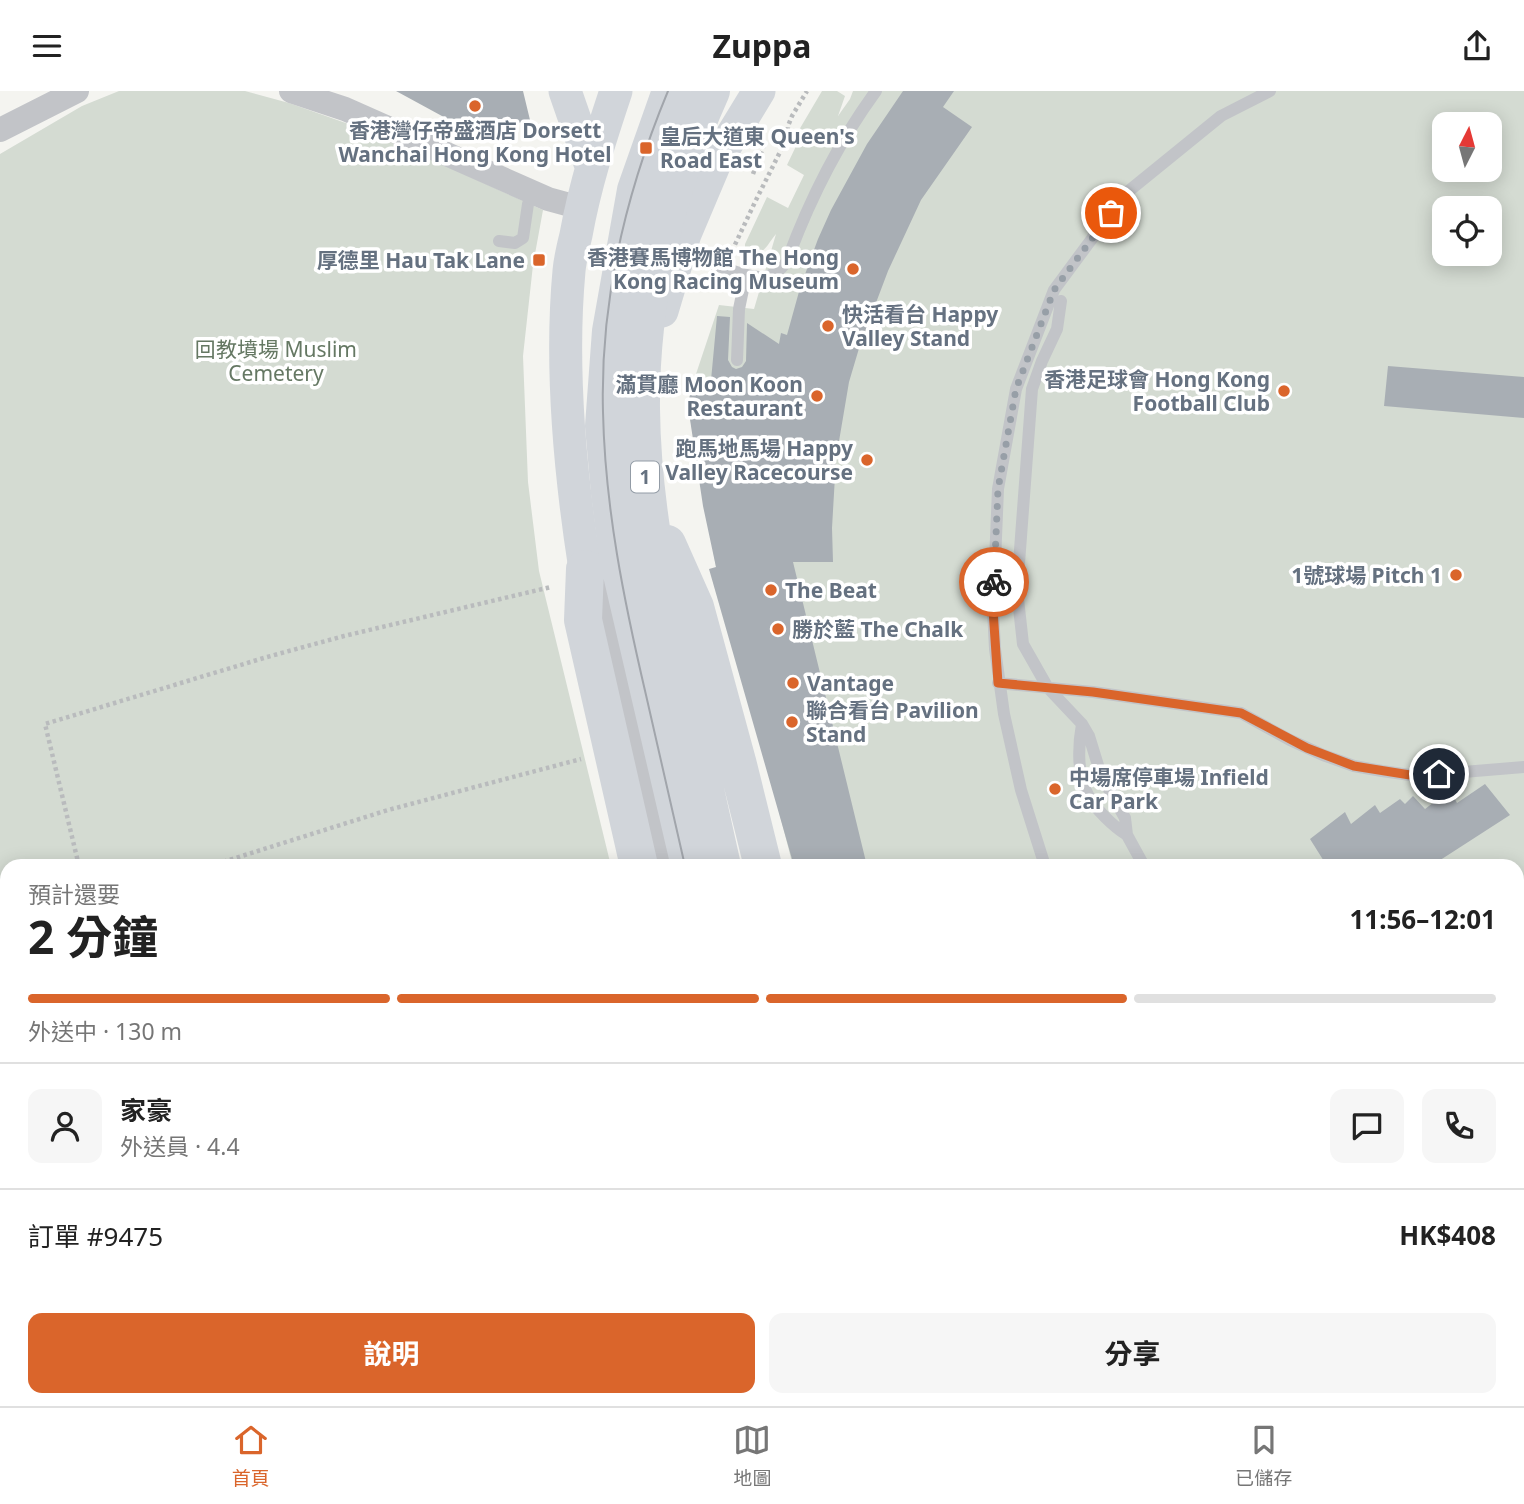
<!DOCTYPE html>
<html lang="zh-TW">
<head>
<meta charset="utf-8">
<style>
	body { margin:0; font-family:"Noto Sans","Noto Sans TC",sans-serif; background:#f6f6f6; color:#222; height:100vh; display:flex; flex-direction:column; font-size:26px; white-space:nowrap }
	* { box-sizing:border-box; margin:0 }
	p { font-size:23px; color:#767676 }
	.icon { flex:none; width:38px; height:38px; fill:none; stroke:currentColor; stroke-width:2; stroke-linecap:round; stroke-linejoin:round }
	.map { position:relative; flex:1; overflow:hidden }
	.panel { position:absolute; left:0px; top:768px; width:1524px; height:548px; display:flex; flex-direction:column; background:#fff; border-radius:21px 21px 0 0; box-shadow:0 4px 18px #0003 }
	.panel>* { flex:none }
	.needle { width:46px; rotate:6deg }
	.controls { position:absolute; left:1432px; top:21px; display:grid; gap:14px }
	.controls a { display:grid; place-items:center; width:70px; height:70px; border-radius:14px; background:#fff; box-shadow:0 4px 18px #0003; font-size:35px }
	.pin { position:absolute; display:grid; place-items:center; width:60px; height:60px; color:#fff; margin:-30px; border:4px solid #fff; border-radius:50%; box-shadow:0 2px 7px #0007 }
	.courier { position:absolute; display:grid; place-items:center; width:70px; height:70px; margin:-35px; border:5px solid #da652b; border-radius:50%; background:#fff; color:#222; box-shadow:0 2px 9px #0007 }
	.headline em { font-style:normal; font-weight:700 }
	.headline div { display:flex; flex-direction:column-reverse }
	.headline { display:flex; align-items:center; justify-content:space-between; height:119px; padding:0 28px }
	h1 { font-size:46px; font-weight:700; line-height:52px }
	.bar { display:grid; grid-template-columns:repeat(4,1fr); gap:10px 7px; align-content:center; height:84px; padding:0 28px }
	.bar i { height:9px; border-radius:5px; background:#e0e0e0 }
	.bar .selected { background:#da652b }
	.bar p { grid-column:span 4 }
	.line { display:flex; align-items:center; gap:18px; padding:0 28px; border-top:2px solid #e0e0e0 }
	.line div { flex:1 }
	.round { display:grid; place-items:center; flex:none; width:74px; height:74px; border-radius:14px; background:#f6f6f6 }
	.button { display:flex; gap:14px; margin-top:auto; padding:14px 28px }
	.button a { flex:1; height:80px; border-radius:14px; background:#da652b; color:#fff; font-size:28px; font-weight:700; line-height:80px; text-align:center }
	.button a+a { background:#f6f6f6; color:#222 }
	header { display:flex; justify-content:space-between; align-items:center; height:91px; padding:0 28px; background:#fff; font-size:32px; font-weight:700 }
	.menu { display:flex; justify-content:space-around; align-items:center; height:98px; border-top:2px solid #e0e0e0; background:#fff; font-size:19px; color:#767676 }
	.menu a { display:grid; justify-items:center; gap:4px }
	.menu .selected { color:#da652b }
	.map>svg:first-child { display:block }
	.green { fill:#d4dbd2; fill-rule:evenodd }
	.building { fill:#a8aeb4 }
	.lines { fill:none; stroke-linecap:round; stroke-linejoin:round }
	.path { stroke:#b9bbbd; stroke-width:4.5; stroke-dasharray:3.5 3.5; stroke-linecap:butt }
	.service { stroke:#c2c4c8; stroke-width:12 }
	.minor { stroke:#c2c4c8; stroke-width:24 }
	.tertiary { stroke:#c2c4c8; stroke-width:30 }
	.secondary { stroke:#d1d5da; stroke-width:33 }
	.trunk { stroke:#d1d5da; stroke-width:38 }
	.tram { stroke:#a1a5ab; stroke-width:2 }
	.done { stroke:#979fa7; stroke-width:7; stroke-dasharray:0 12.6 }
	.route { stroke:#da652b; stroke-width:9 }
	.poi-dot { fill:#da652b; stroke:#fff; stroke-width:2.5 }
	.labels { text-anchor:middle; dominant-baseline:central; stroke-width:7; stroke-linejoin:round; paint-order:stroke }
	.shield { fill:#fff; stroke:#939ca6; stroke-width:2 }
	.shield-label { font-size:19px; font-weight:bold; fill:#657180 }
	.poi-label { font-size:21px; font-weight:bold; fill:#657180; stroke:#fff; text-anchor:start }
	.park-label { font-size:21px; fill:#657863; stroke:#fff }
</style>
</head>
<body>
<header><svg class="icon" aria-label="menu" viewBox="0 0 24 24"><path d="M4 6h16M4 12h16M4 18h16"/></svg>Zuppa<svg class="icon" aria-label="share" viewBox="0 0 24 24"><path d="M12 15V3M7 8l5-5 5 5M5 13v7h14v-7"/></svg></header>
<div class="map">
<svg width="1524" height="1315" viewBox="0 0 1524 1315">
	<rect width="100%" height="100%" fill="#f4f4f0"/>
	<path class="green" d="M119,0h126l44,12 85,30 169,77 -10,55 -10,91 5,126 11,89 72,295h-604v323l-7,-3v-1032l82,-48z
		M822,0h15l8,5 -7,20 12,-17 3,-8h671v1315h-583l-2,-6h578v-534h-724l-77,-299 -28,-161 3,-17 28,-84 35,4 22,-75c-8,9 -12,23 -28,20l-3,-5v-5l22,-47 21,11 16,-33 -17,-10 11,-23 -1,-5 2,-7zM1444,33h45v46h-45zM1444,117h45v46h-45z
		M61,1309h697l1,6h-701z"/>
	<path class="building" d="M396,0h127l7,29 -55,14z
		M903,0h51l-11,16 29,20 -51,73 -33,71 -28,74 -11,37 -13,77 -4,69 1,34h-40l74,304h-73l-85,-297 7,-2 -13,-61 -15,-100 3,-17 19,2 7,-75 13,1 -2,43 4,7 4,2 6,-2 4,-6 1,-38 32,21 2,-11 6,2 13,-47 18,-49 13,-29 36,-66z
		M1388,275l136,11v41l-140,-12z
		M1485,693l25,31 -79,51h-104l-17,-27 35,-27 6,12 24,-19 5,8 20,-14 5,5 8,-8 12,13 25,-19 7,13z"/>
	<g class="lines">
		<path class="path" d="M753,83l11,-29
			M732,160l24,-51 31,-62 1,-12 4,-10 15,-25
			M79,775l-34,-142 222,-67 77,-21 207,-49
			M210,775l178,-56 193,-51
			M541,1309v6
			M668,1309l2,6
			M341,1314l7,-4 5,-1
			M317,1315c8,-7 15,-6 24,-1l-2,1"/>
		<path class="service" d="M689,149c4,5 8,14 13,18 6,5 17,8 25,11 23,8 44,16 60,-8 22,-60 51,-118 89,-170
			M499,150l16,2 8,-5 5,-34 5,-12
			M1061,210l-4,28 -15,32 -10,28 -15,201 6,54 25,44 34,36 7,12 12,39 24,43 2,17 17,31
			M737,269l2,-51 7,-34
			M998,592l95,9 148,21 49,27 33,15 31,11 28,5 28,4 29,-1 85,-7
			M1082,633c-4,22 -5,51 6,71 7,14 26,32 39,40
			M1045,775l-24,-76 -17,-76 -9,-65 -2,-39 5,-121 18,-100 38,-99 71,-96 96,-78 49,-25
			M1447,1309l4,6"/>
		<path class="minor" d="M291,0l54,18 203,90 33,9
			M0,39l77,-39"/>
		<path class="tertiary" d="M586,479l21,45 59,251"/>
		<path class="secondary" d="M565,0l26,75
			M662,220l23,-77 30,-71 44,-72
			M585,478c-15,-96 -25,-201 -16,-298 1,-12 4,-24 7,-36 9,-50 24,-96 40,-144
			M0,1148l7,11
			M0,1287l7,-15"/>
		<path class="trunk" d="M671,0l-35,99 -25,141 -7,95 6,67 8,64 72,309
			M711,0c-45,100 -71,208 -70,318 1,93 20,186 41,277 13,60 27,120 40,180
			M667,453l28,63 43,158 25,101
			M585,478l-2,51 56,246
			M765,1309l1,6
			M813,1309l1,6
			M843,1309l1,6
			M886,1309l1,6"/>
		<path class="tram" d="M668,0c-42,101 -68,211 -65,321 2,96 21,189 43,283 13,57 26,114 39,171
			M833,1309l5,6"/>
	</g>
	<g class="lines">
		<path class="done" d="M994,491l4,-93 18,-100 38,-99 57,-77"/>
		<path class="route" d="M994,491l-1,28 5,73 95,9 148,21 66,35 47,18 56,9 29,-1"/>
	</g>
	<g class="poi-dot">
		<circle cx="475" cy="15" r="7"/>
		<rect x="639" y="50" width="14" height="14" rx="3.5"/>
		<rect x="532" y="162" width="14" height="14" rx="3.5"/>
		<circle cx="853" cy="178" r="7"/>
		<circle cx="828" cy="235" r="7"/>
		<circle cx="1284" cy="300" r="7"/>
		<circle cx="817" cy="305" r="7"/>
		<circle cx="867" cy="369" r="7"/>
		<circle cx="1456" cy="484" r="7"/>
		<circle cx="771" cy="499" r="7"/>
		<circle cx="778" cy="538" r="7"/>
		<circle cx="793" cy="592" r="7"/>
		<circle cx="792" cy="631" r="7"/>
		<circle cx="1055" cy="698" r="7"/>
	</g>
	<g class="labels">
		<rect class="shield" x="631" y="370.5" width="28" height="31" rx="5"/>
		<g class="shield-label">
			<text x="645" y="386">1</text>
		</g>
		<g class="poi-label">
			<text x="475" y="39" text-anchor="middle">香港灣仔帝盛酒店 Dorsett<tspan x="475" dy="24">Wanchai Hong Kong Hotel</tspan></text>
			<text x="660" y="45">皇后大道東 Queen's<tspan x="660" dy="24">Road East</tspan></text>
			<text x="839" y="166" text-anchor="end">香港賽馬博物館 The Hong<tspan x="839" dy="24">Kong Racing Museum</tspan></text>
			<text x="525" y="169" text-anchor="end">厚德里 Hau Tak Lane</text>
			<text x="842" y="223">快活看台 Happy<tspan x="842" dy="24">Valley Stand</tspan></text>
			<text x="1270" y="288" text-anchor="end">香港足球會 Hong Kong<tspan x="1270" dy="24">Football Club</tspan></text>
			<text x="803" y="293" text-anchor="end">滿貫廳 Moon Koon<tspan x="803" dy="24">Restaurant</tspan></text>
			<text x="853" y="357" text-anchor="end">跑馬地馬場 Happy<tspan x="853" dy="24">Valley Racecourse</tspan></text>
			<text x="1442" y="484" text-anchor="end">1號球場 Pitch 1</text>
			<text x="785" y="499">The Beat</text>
			<text x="792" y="538">勝於藍 The Chalk</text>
			<text x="807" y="592">Vantage</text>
			<text x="806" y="619">聯合看台 Pavilion<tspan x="806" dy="24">Stand</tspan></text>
			<text x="1069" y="686">中場席停車場 Infield<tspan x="1069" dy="24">Car Park</tspan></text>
		</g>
		<g class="park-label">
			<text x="276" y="258">回教墳場 Muslim<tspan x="276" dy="24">Cemetery</tspan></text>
		</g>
	</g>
</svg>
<div class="controls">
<a><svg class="needle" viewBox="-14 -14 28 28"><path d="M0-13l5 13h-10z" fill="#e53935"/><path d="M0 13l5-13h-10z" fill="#767676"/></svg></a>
<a><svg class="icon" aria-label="locate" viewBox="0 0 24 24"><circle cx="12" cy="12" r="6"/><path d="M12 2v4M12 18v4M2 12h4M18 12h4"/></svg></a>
</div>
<div class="pin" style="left:1111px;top:122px;background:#ea580c"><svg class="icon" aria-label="bag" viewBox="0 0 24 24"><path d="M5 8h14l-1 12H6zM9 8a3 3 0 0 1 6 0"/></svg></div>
<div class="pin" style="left:1439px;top:683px;background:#1f2937"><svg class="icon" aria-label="home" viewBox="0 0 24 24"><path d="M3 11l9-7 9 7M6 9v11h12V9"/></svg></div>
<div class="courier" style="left:994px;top:491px"><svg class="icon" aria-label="bike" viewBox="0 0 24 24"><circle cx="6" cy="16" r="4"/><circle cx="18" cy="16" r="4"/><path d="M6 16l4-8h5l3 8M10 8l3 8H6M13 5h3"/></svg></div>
<section class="panel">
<div class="headline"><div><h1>2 分鐘</h1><p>預計還要</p></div><em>11:56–12:01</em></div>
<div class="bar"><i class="selected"></i><i class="selected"></i><i class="selected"></i><i></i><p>外送中 · 130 m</p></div>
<div class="line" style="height:126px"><a class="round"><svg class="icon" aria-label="person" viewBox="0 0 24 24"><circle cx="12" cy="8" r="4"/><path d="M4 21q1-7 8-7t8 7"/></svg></a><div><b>家豪</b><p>外送員 · 4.4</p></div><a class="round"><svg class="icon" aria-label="chat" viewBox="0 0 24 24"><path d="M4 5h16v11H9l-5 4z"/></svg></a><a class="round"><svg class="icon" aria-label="phone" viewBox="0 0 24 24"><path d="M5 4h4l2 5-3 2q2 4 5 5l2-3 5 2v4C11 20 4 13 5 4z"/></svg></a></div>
<div class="line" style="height:91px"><div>訂單 #9475</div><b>HK$408</b></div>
<div class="button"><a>說明</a><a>分享</a></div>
</section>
</div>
<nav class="menu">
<a class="selected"><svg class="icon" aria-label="home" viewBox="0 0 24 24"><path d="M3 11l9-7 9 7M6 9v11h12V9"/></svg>首頁</a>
<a><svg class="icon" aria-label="map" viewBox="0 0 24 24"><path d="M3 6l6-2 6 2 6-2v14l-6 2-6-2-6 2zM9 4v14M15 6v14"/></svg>地圖</a>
<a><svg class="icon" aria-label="saved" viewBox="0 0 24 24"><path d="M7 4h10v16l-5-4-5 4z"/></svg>已儲存</a>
</nav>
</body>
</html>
